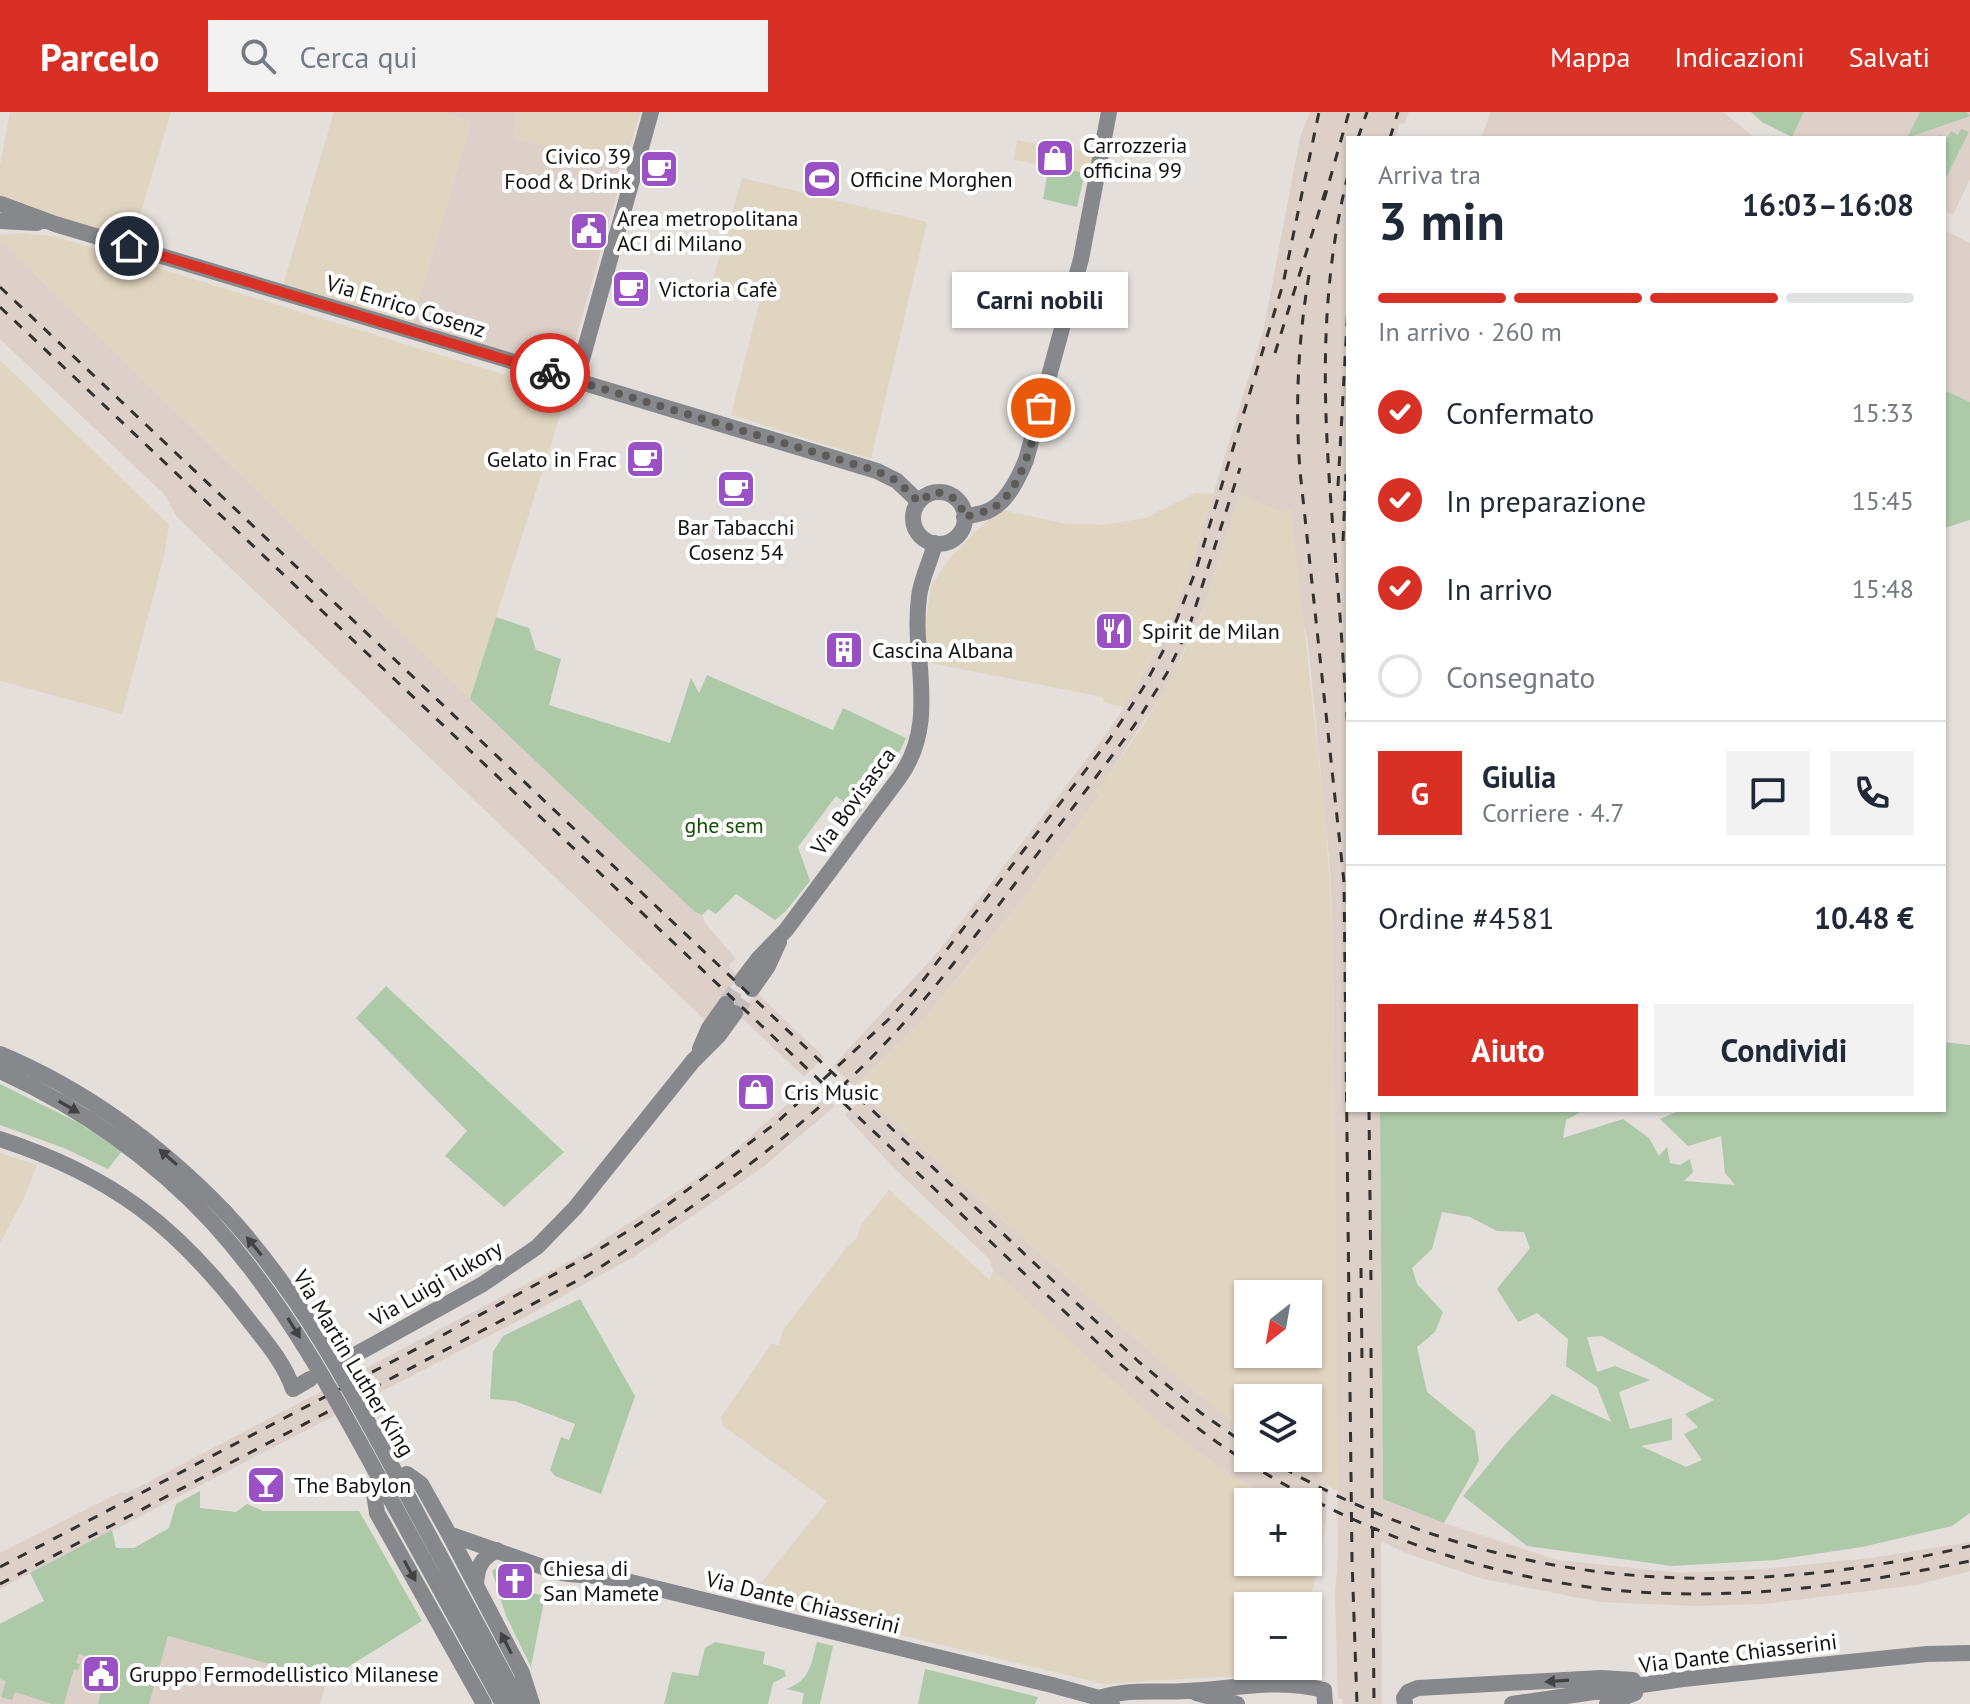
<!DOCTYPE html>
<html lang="it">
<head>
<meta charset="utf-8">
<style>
	body { margin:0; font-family:"PT Sans",sans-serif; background:#f2f2f3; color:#1f2937; height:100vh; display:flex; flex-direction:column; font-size:30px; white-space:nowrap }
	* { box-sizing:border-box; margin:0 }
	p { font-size:26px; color:#747a83 }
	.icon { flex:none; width:44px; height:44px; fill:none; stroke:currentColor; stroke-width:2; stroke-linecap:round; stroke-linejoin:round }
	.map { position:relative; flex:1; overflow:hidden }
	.side { position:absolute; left:1346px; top:24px; width:600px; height:976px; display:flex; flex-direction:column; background:#fff; border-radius:0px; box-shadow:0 2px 6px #0004 }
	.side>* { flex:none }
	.needle { width:52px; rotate:211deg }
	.controls { position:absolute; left:1234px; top:1168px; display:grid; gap:16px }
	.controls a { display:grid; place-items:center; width:88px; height:88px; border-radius:0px; background:#fff; box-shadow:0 2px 6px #0004; font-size:40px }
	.pin { position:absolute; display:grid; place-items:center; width:68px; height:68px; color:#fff; margin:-34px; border:4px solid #fff; border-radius:50%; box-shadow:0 2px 8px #0007 }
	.courier { position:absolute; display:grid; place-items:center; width:80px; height:80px; margin:-40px; border:6px solid #d93025; border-radius:50%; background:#fff; color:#222; box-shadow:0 2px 10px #0007 }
	.bubble { position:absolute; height:56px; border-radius:0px; background:#fff; box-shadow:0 2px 6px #0004; font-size:26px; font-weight:700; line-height:56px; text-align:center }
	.overview em { font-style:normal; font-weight:700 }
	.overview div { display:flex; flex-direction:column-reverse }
	.overview { display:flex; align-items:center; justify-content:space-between; height:136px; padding:0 32px }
	h1 { font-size:52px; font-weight:700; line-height:60px }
	.bar { display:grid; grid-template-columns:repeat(4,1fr); gap:12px 8px; align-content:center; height:96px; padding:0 32px }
	.bar i { height:10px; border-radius:6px; background:#e0e1e3 }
	.bar .selected { background:#d93025 }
	.bar p { grid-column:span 4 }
	.line { display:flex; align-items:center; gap:20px; padding:0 32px; border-top:2px solid #e0e1e3 }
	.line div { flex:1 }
	.round { display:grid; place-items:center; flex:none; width:84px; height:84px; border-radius:0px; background:#f2f2f3 }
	ol { padding:0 32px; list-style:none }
	li { display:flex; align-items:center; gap:24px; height:88px }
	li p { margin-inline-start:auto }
	li .icon { padding:8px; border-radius:50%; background:#d93025; color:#fff; stroke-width:4 }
	li:last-child { color:#747a83 }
	li i { width:44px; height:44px; border:4px solid #e0e1e3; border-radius:50% }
	.action { display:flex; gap:16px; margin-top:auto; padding:16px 32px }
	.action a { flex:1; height:92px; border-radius:0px; background:#d93025; color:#fff; font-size:32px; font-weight:700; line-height:92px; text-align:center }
	.action a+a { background:#f2f2f3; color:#1f2937 }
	header { display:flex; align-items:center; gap:48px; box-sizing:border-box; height:112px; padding:0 40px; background:#d93025; color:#fff }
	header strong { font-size:38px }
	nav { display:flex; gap:44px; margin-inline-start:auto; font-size:28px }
	.search { width:560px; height:72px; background:#f2f2f3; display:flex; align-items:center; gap:20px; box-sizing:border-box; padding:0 28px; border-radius:0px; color:#747a83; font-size:30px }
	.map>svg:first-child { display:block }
	.built { fill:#ddd0c9 }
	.industrial { fill:#e0d5c1; fill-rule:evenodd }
	.green { fill:#adc9a8; fill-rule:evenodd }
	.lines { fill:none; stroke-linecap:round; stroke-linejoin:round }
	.secondary-tunnel { stroke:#c5c0bd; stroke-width:16; stroke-dasharray:16 8; stroke-linecap:butt }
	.secondary { stroke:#86888b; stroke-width:16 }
	.rail { stroke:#343230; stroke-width:3; stroke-dasharray:10 10; stroke-linecap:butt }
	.secondary-bridge { stroke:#86888b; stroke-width:16 }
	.oneway { fill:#424242 }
	.done { stroke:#5d5a58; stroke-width:8; stroke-dasharray:0 14.4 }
	.route { stroke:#d93025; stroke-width:10 }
	.labels { text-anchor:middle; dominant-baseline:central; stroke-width:8; stroke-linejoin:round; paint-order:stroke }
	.poi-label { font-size:22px; fill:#151312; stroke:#fff; text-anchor:start }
	.street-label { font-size:22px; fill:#151312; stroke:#fff }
	.park-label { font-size:22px; fill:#145004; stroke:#fff }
</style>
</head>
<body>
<header>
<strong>Parcelo</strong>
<div class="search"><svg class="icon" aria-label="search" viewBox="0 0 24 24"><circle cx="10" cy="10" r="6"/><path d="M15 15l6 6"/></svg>Cerca qui</div>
<nav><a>Mappa</a><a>Indicazioni</a><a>Salvati</a></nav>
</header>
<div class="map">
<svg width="1970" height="1592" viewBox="0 0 1970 1592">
	<rect width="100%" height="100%" fill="#e4dfdb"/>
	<path class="built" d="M443,0h73l-2,26 53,13 2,-4 58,11 -60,212 -155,-47 59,-201z
		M1310,0h99l-5,12 -4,-1 -5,15h-47v972h32l3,389 61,24 113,37 126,13 79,-4 109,-11 99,-16v29l-54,14 -152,19 -69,2 -95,-4 -117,-23 -78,-26 -24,-12 1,163h-39l-1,-5h-4l-3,-105 3,-37 -5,-614 -3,-75 -22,-226 -30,-131 -39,-16 -34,110 -37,80 -72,108 3,3 -78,105 -96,117 -71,68 -21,-20 103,-112 174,-225 14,-22 2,-12 8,-5 29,-52 16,-39 21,-62 64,-210 36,-189z
		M1491,0h232l32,26h-274z
		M1804,0h166v67l-17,36 -9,-5v-72h-149l-3,-1z
		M1944,118l26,13v159l-26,-12z
		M0,128l470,459 225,213 7,3 3,8 31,36 -8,7 11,10 -33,45 -529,-504 -13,-23 -164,-155z
		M756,880l68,65 -20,20 -64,-61z
		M811,971l24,23 -72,61 -128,89 -121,67 -514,266v-36l121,-61 6,1 449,-235 130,-86 29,-22z
		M865,984l329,295 54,41v26h42l26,16 11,12 -1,38 -18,-3v-19h-34l-51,-32 -66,-49 -33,-28 -131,-123 -4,-11 -98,-94 -46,-50z
		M44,1489l283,79 -7,24h-320v-80z"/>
	<path class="industrial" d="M10,0h161l-40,133 -131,-46v-34z
		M334,0h109l28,10 -59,201 -129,-38z
		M516,0h124l-13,46 -58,-11 -1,4 -55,-13z
		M1017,28l84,14 -4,21 -83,-15z
		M742,66l185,44 -56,237 -140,-44 30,-119 -49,-13z
		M21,121l36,4 510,157 -97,305 -470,-459v-5z
		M0,248l169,165 -5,31 -42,158 -122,-33z
		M1195,381l18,1 -27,87 -23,57 -39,69 -20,-4 -1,-6 -183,-36 11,-75 18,-27 49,-50 63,14 42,2 42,-7z
		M1239,383l39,16 13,-2 35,315 7,119 5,548 -11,-5 -11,-12 -26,-16h18v-60h-60v34l-10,-6 -44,-35 -340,-305 71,-68 41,-49 55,-68 78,-105 -4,-3 48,-67 39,-68 23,-53zM1248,1182h60v60h-60z
		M0,1041l37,12 -13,33 -24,45z
		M889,1078l101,90 3,-10 164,151 66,49 51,32h-26v60h60v-41l18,3 -18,89v-7h-60v60h44l-8,7 -8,4h-60l-112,7 -355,-86 78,-97 -104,-75 -2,-9 51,-74 7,3 4,-16 64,-83 10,-9 4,-13z"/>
	<path class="green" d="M1751,0h53l-12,25 -30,-15z
		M1920,0h47l3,4 -63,22z
		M1961,17l8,3 -22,44 -3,-1v-37h-5l1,-3 7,3 4,-7 7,4z
		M1049,54l36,7 -8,34 -34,-8z
		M1944,278l26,12v118l-26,8z
		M496,505l33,11 7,22 25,9 -12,46 121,38 21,-65 8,15 8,-18 126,55 10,-22 63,30 -13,28 -34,47 -23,-17 -38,51 12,34 -25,31 -10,8 -39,-26 -20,20 -8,-5 -6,6 -7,-3 -225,-213z
		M386,874l178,166 -60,55 -59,-51 22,-25 -111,-113z
		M1944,930l26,3v468l-18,13 -90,21 -87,13 -103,6 -145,-20 -64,-50 45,-55 44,-47 59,28 -14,-35 -31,-21 2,-27 -31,-26 -19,9 -21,-33 33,-41 -6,-16 -27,-1 -27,-14 -28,-5 -10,37 -20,19 5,16 26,28 -8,20 -18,15 10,45 48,39 4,30 -35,62 -61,-24 -3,-389h204l-18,10 -3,18 60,-19 26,19 10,18 8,-9 3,16 10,2 10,-6 3,13 -9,9 51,4 -10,-12 -4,-37 -33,10 -28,-27 21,-9h263zM1602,1224l112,64 -29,14 13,13 -14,7 18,26 -16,7 -45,-21 31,-6v-22l-42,11 -11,-37 31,-12 -35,-14 -18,6 -10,-35z
		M0,972l77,38 45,29 -14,18 -44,-21 -64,-23z
		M580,1187l55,97 -34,98 -46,-18 -5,-6 11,-33 8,3 6,-16 -60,-23 -25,-2 3,-47 10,-16z
		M200,1379v17l36,4 11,-8 16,7h96l63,110 -95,59 -159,-44 -19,68h-51l5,-21 -8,-3v-2l14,3 2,-5 -4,-2 2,-11 -12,-4 -2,6 -6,-1 1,-6 -11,-4 -3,9 4,1 -2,6 -4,-1 -10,35h-12l-37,-12 -3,8 -11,-3 5,-16 -6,-2v-55l44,-23 -14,-28 82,-43 4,18h18l35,-20 7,-24z
		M506,1449l21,6 1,6 -17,-3 -1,8 -6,4 2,5 39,9 -14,71 -25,-51 -14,-45z
		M715,1530l50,10 -2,12 21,6 2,6 -13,7 -5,21h-104l8,-32 26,4 7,-28z
		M817,1530l16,4 -13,58h-18l2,-11 -18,-4c24,-8 25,-25 31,-47z
		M925,1557l113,28 -3,7h-117z"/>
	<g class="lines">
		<path class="secondary-tunnel" d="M726,892l16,-24
			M735,901l17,-24"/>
		<path class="secondary" d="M1,92l54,20 822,247 20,10 22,21
			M0,109l37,2
			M576,269l75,-269
			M913 406a26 26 0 1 1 52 0a26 26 0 1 1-52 0Z
			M964,405c8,-2 19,-3 26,-7 18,-9 29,-33 36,-50l55,-201 28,-147
			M742,868l16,-21 28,-29 113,-152c41,-57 12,-118 20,-181 2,-19 12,-36 16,-54
			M752,877l16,-23 11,-24
			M700,937l9,-21 17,-24
			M0,942c86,36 159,90 224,157
			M0,959c81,37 151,86 212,151
			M0,1027c111,36 176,86 247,179 17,22 37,44 46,71l17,-10
			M344,1249l139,-77 54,-37 38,-39 118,-147 26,-26 16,-22
			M407,1362l14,10 28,50 73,139 10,31
			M374,1381l3,20 107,191
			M449,1422l108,38c21,5 40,2 61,7l434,106 47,13 13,6
			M438,1440l82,152
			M424,1448l79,144
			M476,1473c1,-18 5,-27 21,-35
			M1196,1581l41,11
			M1099,1586c31,-10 56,-5 87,-7 49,-2 89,-13 138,-1l1,14
			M1405,1592l-1,-6 4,-6 10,-4 183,-10 32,2
			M1512,1592l171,-25 244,-25 43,-1
			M1607,1592l28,-11"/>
		<path class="rail" d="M1358,26l9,-26
			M1390,26l8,-26
			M1348,63c-32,128 -24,248 -13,378 5,59 9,118 13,177
			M1324,88l25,-88
			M1309,163c-11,66 -14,129 -9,196l44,411 8,678 5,144
			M0,175l1139,1075 62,51 47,33
			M0,195l1118,1055c36,30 70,61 109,87 126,85 279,138 431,144 105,5 210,-11 312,-32
			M1275,241l51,-164
			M1338,374l10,-180
			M1343,429l3,-67
			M1369,998l2,174
			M1361,1156l1,96
			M1371,1236l3,356
			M1266,1346c221,130 458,147 704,88
			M0,1455l443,-232 147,-80 68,-43 118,-89 113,-104 25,-27 195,-252 34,-52 25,-46 28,-72 87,-286 36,-172
			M0,1472l586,-308c98,-61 193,-127 276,-209 56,-55 104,-119 152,-182 41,-55 84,-109 124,-165l29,-47 22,-46 51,-159"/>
		<path class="secondary-bridge" d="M224,1099c91,97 150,225 214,341
			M212,1110c90,99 147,222 212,338"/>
	</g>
	<defs><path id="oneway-solid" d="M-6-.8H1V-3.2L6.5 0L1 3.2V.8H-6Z" transform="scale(2)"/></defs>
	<g class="oneway">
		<use href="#oneway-solid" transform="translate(69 995) rotate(30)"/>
		<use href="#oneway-solid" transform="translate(168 1045) rotate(-139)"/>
		<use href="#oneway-solid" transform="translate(254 1134) rotate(-129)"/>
		<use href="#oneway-solid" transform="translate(294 1216) rotate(58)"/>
		<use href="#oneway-solid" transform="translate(410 1459) rotate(61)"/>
		<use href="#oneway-solid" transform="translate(506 1531) rotate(-117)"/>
		<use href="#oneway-solid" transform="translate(1557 1569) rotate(176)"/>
	</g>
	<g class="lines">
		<path class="done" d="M550,261l327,98 20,10 22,21 14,-10c17,1 28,8 31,25 8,-2 17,-4 25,-7 32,-14 44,-72 52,-102"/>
		<path class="route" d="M129,134l421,127"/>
	</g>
	<defs>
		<g id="shop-square" transform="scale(2)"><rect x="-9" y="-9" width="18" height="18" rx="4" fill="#9951c5" stroke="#fff"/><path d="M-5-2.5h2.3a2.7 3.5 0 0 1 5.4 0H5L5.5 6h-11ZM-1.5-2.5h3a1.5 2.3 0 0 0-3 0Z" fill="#fff"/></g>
		<g id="cafe-square" transform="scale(2)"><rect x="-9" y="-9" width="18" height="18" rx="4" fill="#9951c5" stroke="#fff"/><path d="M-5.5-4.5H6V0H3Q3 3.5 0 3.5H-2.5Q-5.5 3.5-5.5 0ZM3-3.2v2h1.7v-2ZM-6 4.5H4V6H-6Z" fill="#fff"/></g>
		<g id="stadium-square" transform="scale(2)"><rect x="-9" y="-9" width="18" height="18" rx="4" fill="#9951c5" stroke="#fff"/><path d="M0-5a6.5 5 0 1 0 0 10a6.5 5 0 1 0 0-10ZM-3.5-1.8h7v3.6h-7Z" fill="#fff"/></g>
		<g id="civic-square" transform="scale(2)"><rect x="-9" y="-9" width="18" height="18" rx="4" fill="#9951c5" stroke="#fff"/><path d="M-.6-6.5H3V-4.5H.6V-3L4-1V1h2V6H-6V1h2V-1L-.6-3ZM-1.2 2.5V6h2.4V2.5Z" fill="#fff"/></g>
		<g id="restaurant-square" transform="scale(2)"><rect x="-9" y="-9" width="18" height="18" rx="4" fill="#9951c5" stroke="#fff"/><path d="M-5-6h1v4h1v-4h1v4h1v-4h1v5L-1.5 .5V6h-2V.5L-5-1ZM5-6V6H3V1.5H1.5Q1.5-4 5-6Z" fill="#fff"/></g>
		<g id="building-square" transform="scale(2)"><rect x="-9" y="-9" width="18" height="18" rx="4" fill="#9951c5" stroke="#fff"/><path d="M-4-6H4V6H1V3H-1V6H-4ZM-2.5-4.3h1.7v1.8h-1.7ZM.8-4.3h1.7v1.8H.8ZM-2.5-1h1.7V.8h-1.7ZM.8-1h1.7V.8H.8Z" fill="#fff"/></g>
		<g id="bar-square" transform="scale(2)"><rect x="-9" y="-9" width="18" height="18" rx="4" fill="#9951c5" stroke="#fff"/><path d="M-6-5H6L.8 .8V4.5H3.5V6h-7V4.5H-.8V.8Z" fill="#fff"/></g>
		<g id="church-square" transform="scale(2)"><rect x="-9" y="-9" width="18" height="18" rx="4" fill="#9951c5" stroke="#fff"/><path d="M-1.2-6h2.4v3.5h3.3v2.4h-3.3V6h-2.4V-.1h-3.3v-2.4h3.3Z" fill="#fff"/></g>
	</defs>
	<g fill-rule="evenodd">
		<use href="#shop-square" x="1055" y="46"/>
		<use href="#cafe-square" x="659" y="57"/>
		<use href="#stadium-square" x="822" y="67"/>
		<use href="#civic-square" x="589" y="119"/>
		<use href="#cafe-square" x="631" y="177"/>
		<use href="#cafe-square" x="645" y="347"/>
		<use href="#cafe-square" x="736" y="377"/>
		<use href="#restaurant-square" x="1114" y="519"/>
		<use href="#building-square" x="844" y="538"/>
		<use href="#shop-square" x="756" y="980"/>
		<use href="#bar-square" x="266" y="1373"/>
		<use href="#church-square" x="515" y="1469"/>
		<use href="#civic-square" x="101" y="1562"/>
	</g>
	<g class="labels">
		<g class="poi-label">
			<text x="1083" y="33">Carrozzeria<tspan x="1083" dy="25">officina 99</tspan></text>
			<text x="631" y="44" text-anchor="end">Civico 39<tspan x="631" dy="25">Food &amp; Drink</tspan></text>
			<text x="850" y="67">Officine Morghen</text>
			<text x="617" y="106">Area metropolitana<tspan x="617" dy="25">ACI di Milano</tspan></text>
			<text x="659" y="177">Victoria Cafè</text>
			<text x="617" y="347" text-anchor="end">Gelato in Frac</text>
			<text x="736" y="415" text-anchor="middle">Bar Tabacchi<tspan x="736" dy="25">Cosenz 54</tspan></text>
			<text x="1142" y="519">Spirit de Milan</text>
			<text x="872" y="538">Cascina Albana</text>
			<text x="784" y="980">Cris Music</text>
			<text x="294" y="1373">The Babylon</text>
			<text x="543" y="1456">Chiesa di<tspan x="543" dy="25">San Mamete</tspan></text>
			<text x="129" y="1562">Gruppo Fermodellistico Milanese</text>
		</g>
		<g class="street-label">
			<text transform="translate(406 194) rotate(17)">Via Enrico Cosenz</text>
			<text transform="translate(853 689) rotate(-54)">Via Bovisasca</text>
			<text transform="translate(436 1171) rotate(-30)">Via Luigi Tukory</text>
			<text transform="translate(354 1251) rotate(59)">Via Martin Luther King</text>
			<text transform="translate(803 1490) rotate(14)">Via Dante Chiasserini</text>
			<text transform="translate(1738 1541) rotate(-7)">Via Dante Chiasserini</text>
		</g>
		<g class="park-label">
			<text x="724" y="713">ghe sem</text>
		</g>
	</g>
</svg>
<div class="controls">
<a><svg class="needle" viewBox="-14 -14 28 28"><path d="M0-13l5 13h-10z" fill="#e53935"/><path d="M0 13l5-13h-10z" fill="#747a83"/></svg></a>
<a><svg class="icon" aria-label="layers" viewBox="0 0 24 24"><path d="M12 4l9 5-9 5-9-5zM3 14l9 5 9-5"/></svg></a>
<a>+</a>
<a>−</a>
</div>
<div class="pin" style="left:1041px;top:296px;background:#ea580c"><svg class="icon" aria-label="bag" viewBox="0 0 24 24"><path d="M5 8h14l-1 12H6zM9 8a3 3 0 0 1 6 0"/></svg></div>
<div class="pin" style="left:129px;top:134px;background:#1f2937"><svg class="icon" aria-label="home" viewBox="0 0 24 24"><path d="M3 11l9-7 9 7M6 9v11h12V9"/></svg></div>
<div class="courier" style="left:550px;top:261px"><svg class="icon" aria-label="bike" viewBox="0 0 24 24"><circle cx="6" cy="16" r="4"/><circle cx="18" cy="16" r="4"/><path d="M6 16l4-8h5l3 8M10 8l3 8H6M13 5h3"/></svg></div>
<div class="bubble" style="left:952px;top:160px;width:176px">Carni nobili</div>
<section class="side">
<div class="overview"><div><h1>3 min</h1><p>Arriva tra</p></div><em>16:03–16:08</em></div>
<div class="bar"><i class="selected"></i><i class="selected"></i><i class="selected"></i><i></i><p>In arrivo · 260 m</p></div>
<ol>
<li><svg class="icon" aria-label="check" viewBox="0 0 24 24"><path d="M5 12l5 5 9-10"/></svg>Confermato<p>15:33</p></li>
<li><svg class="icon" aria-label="check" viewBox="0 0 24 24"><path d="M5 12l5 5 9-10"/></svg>In preparazione<p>15:45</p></li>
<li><svg class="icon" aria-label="check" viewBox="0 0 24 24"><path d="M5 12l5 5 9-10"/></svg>In arrivo<p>15:48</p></li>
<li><i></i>Consegnato</li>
</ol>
<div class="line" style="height:144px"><b class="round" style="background:#d93025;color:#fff">G</b><div><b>Giulia</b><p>Corriere · 4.7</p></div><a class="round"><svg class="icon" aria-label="chat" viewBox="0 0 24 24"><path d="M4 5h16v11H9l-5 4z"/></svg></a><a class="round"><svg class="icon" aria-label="phone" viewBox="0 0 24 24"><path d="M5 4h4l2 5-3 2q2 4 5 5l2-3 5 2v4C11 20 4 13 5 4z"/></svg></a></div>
<div class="line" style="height:104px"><div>Ordine #4581</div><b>10.48 €</b></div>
<div class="action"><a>Aiuto</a><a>Condividi</a></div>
</section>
</div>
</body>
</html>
